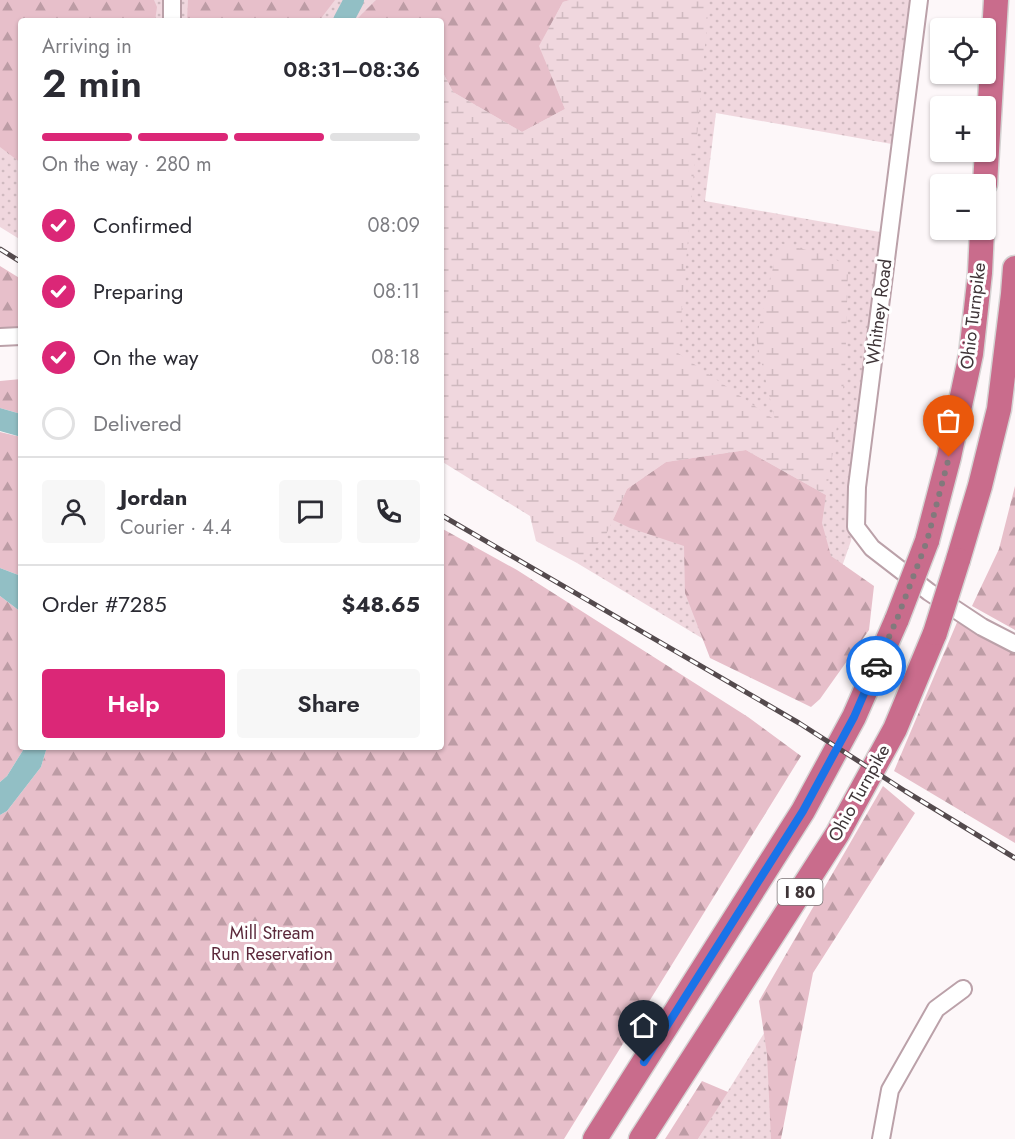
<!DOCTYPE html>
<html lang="en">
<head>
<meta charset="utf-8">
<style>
	body { margin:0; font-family:Jost,sans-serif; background:#f7f7f7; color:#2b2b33; height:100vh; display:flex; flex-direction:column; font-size:22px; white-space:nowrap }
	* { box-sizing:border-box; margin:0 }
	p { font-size:20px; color:#7c7c81 }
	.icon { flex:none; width:33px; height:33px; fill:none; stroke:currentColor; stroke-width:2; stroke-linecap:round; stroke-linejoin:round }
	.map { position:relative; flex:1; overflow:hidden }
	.panel { position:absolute; left:18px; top:18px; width:426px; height:732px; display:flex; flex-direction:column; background:#fff; border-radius:6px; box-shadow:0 2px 4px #0004 }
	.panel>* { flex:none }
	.fabs { position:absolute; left:930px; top:18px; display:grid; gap:12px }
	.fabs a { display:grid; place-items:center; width:66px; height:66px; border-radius:6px; background:#fff; box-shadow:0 2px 4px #0004; font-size:30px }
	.pin { position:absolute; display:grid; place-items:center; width:51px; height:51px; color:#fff; margin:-62px -26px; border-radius:50% 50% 50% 0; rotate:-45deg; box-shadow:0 0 6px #0007 }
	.pin .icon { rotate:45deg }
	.courier { position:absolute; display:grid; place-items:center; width:60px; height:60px; margin:-30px; border:4px solid #1a73e8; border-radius:50%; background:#fff; color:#222; box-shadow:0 2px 8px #0007 }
	.headline em { font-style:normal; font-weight:600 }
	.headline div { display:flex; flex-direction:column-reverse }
	.headline { display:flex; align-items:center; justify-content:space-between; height:102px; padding:0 24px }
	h1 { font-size:39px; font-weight:600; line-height:45px }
	.bar { display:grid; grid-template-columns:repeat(4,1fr); gap:9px 6px; align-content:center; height:72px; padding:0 24px }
	.bar i { height:8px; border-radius:4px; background:#e1e1e2 }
	.bar .selected { background:#db2777 }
	.bar p { grid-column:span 4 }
	.line { display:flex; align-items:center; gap:15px; padding:0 24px; border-top:2px solid #e1e1e2 }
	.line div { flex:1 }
	.round { display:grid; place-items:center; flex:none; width:63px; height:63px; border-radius:6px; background:#f7f7f7 }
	ol { padding:0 24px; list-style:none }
	li { display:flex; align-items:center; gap:18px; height:66px }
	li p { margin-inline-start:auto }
	li .icon { padding:6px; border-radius:50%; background:#db2777; color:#fff; stroke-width:4 }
	li:last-child { color:#7c7c81 }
	li i { width:33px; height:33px; border:3px solid #e1e1e2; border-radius:50% }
	.primary-button { display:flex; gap:12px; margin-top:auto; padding:12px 24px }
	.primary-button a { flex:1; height:69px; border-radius:6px; background:#db2777; color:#fff; font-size:24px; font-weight:600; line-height:69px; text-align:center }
	.primary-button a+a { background:#f7f7f7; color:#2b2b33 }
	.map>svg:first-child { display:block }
	.grass { fill:url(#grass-dots) }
	.forest { fill:url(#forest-firs) }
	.wetland { fill:url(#wetland-marsh) }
	.water { fill:#92bfc5 }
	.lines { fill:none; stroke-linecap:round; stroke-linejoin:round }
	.river { stroke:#92bfc5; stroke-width:20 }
	.minor-casing { stroke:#bba1a9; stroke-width:20 }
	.highway-casing { stroke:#d5d3d3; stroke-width:27 }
	.minor { stroke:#fff; stroke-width:16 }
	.highway { stroke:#c96c8c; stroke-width:24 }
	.rail-casing { stroke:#544a4d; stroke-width:5 }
	.rail { stroke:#fff; stroke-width:3; stroke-dasharray:9; stroke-linecap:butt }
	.highway-bridge-casing { stroke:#d5d3d3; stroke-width:27; stroke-linecap:butt }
	.highway-bridge { stroke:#c96c8c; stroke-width:24 }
	.done { stroke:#82797c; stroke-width:6; stroke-dasharray:0 10.8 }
	.route { stroke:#1a73e8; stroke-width:8 }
	.labels { text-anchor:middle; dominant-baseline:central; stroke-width:6; stroke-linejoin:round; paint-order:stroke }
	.shield { fill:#fff; stroke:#797274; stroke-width:1.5 }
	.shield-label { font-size:16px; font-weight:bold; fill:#3f3538 }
	.street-label { font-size:18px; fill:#3f3538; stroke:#fff }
	.park-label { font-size:18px; fill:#5c293b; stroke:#fff }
</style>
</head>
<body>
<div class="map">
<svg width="1015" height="1139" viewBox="0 0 1015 1139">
	<defs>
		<pattern id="grass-dots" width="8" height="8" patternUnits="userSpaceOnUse" patternTransform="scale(1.5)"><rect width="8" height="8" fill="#f0d7de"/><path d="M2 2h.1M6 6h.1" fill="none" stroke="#cfb9bf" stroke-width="1.8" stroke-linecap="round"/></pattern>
		<pattern id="forest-firs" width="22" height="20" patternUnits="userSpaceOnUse" patternTransform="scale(1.5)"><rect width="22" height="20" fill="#e7bfca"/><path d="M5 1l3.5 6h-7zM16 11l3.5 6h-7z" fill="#bd9ca5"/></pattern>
		<pattern id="wetland-marsh" width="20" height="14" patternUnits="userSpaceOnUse" patternTransform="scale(1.5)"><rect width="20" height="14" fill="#f0d7de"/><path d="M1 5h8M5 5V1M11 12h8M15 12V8" fill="none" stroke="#cfb9bf"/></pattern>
	</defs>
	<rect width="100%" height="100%" fill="#fdf7f9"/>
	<path class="grass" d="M0,0h921l-18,146 -187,-33 -11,88 186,33 -40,307 -12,34 -51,115 -211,-127 10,-17 -146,-88v-437h-420v219l-21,-13z
		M791,990l-19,149h-74l5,-8z"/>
	<path class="forest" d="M0,0h154l3,7 -2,14h-134v142l-21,-16z
		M188,0h147l-16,21h-132z
		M376,0h194l-7,2 -23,44 25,63 -43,23 -69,-40 -12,-23v-48h-86z
		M0,266l21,13v50l-21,1z
		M21,379v35l-21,-6v-27z
		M0,432l21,5v139l-21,-8z
		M746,450l80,45 -4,28 9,33 43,30 -5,44 -49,69 -9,8 -101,-49 -25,-65 -1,-47 -54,-18 -17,-8 14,-31 39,-27z
		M1015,486v144l-43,-24 27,-57z
		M441,528l76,42 231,147 53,39 -237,383h-564v-324l7,-4 34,-44 6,-20h394z
		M0,596l21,16v135h4l-18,29 -7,6z
		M958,620l57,31v192l-121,-72z
		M883,786l32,27 -102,160 -32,166h-10l-4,-85 -8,-53z
		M702,1081l26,11 -30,47h-33z"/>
	<path class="wetland" d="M570,0h139l-31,353 97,67 -19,-81 23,-96 51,13 18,11 -3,109 -19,119 -80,-45 -80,12 -39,27 -22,48 -28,26 -41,-22 -6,-25 -89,-55v-392l12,23 69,40 43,-23 -26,-63 24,-44z"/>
	<path class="water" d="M0,408l21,6v23l-21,-6z
		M0,568l21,8v36l-21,-16z
		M25,747h22l-6,20 -34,44 -7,4v-33l7,-6z"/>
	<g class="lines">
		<path class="river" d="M343,21l11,-21"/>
		<g class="minor-casing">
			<path id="minor" d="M919,0l-62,487 -1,40 16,21 57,44 53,35 33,17
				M172,21v-21
				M0,337l21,-1
				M881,1139l9,-49 46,-81 27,-20"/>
		</g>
		<g class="highway-casing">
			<path id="highway" d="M985,184l11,-184
				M927,541l22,-84 22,-103 9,-81 2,-43
				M958,560l22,-74 19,-77 14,-115 2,-26
				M595,1139l208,-328 51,-94 43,-98
				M641,1139l197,-306 57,-104 40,-96"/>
		</g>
		<use href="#minor" class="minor"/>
		<use href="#highway" class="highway"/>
		<g class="rail-casing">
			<path id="rail" d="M0,249l21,13
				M441,515l358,208 106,68 110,67"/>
		</g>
		<use href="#rail" class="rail"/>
		<g class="highway-bridge-casing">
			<path id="highway-bridge" d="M897,619l30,-78
				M935,633l23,-73"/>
		</g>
		<use href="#highway-bridge" class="highway-bridge"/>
	</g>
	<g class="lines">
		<path class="done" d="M876,666l21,-47 30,-78 22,-84"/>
		<path class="route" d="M644,1062l159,-251 51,-94 22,-51"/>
	</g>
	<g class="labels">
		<rect class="shield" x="777.5" y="879" width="45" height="26" rx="4.5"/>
		<g class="shield-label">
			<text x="800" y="892">I 80</text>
		</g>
		<g class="street-label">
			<text transform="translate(879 312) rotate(-83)">Whitney Road</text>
			<text transform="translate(973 316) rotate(-83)">Ohio Turnpike</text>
			<text transform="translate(859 793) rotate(-61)">Ohio Turnpike</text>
		</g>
		<g class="park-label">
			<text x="272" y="933">Mill Stream<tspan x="272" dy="21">Run Reservation</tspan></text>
		</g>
	</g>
</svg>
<div class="fabs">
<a><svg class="icon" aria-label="locate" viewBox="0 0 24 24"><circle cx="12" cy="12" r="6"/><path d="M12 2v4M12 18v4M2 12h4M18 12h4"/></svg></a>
<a>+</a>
<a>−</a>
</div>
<div class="pin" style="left:949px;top:457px;background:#ea580c"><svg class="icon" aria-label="bag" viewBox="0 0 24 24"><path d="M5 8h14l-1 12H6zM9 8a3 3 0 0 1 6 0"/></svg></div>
<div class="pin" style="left:644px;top:1062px;background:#1f2937"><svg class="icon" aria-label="home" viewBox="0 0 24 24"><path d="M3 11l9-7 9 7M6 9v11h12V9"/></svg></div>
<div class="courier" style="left:876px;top:666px"><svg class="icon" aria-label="car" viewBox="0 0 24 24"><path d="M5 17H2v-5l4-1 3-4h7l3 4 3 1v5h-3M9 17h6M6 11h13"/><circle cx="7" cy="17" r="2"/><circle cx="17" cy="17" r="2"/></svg></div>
<section class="panel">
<div class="headline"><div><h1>2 min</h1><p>Arriving in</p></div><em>08:31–08:36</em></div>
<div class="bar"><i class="selected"></i><i class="selected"></i><i class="selected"></i><i></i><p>On the way · 280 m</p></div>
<ol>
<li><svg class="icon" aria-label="check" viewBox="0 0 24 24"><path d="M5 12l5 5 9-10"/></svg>Confirmed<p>08:09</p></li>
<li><svg class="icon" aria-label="check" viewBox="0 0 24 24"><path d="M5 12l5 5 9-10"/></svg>Preparing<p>08:11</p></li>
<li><svg class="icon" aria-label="check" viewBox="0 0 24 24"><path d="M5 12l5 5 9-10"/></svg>On the way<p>08:18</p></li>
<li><i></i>Delivered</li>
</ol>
<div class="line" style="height:108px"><a class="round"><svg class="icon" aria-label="person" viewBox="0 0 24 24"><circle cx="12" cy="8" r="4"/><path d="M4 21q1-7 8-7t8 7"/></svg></a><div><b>Jordan</b><p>Courier · 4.4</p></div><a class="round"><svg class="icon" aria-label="chat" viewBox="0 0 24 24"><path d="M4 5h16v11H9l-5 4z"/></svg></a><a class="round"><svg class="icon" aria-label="phone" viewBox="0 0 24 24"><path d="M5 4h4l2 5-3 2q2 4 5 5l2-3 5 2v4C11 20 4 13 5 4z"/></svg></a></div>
<div class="line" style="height:78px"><div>Order #7285</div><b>$48.65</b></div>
<div class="primary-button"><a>Help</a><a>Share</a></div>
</section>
</div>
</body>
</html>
